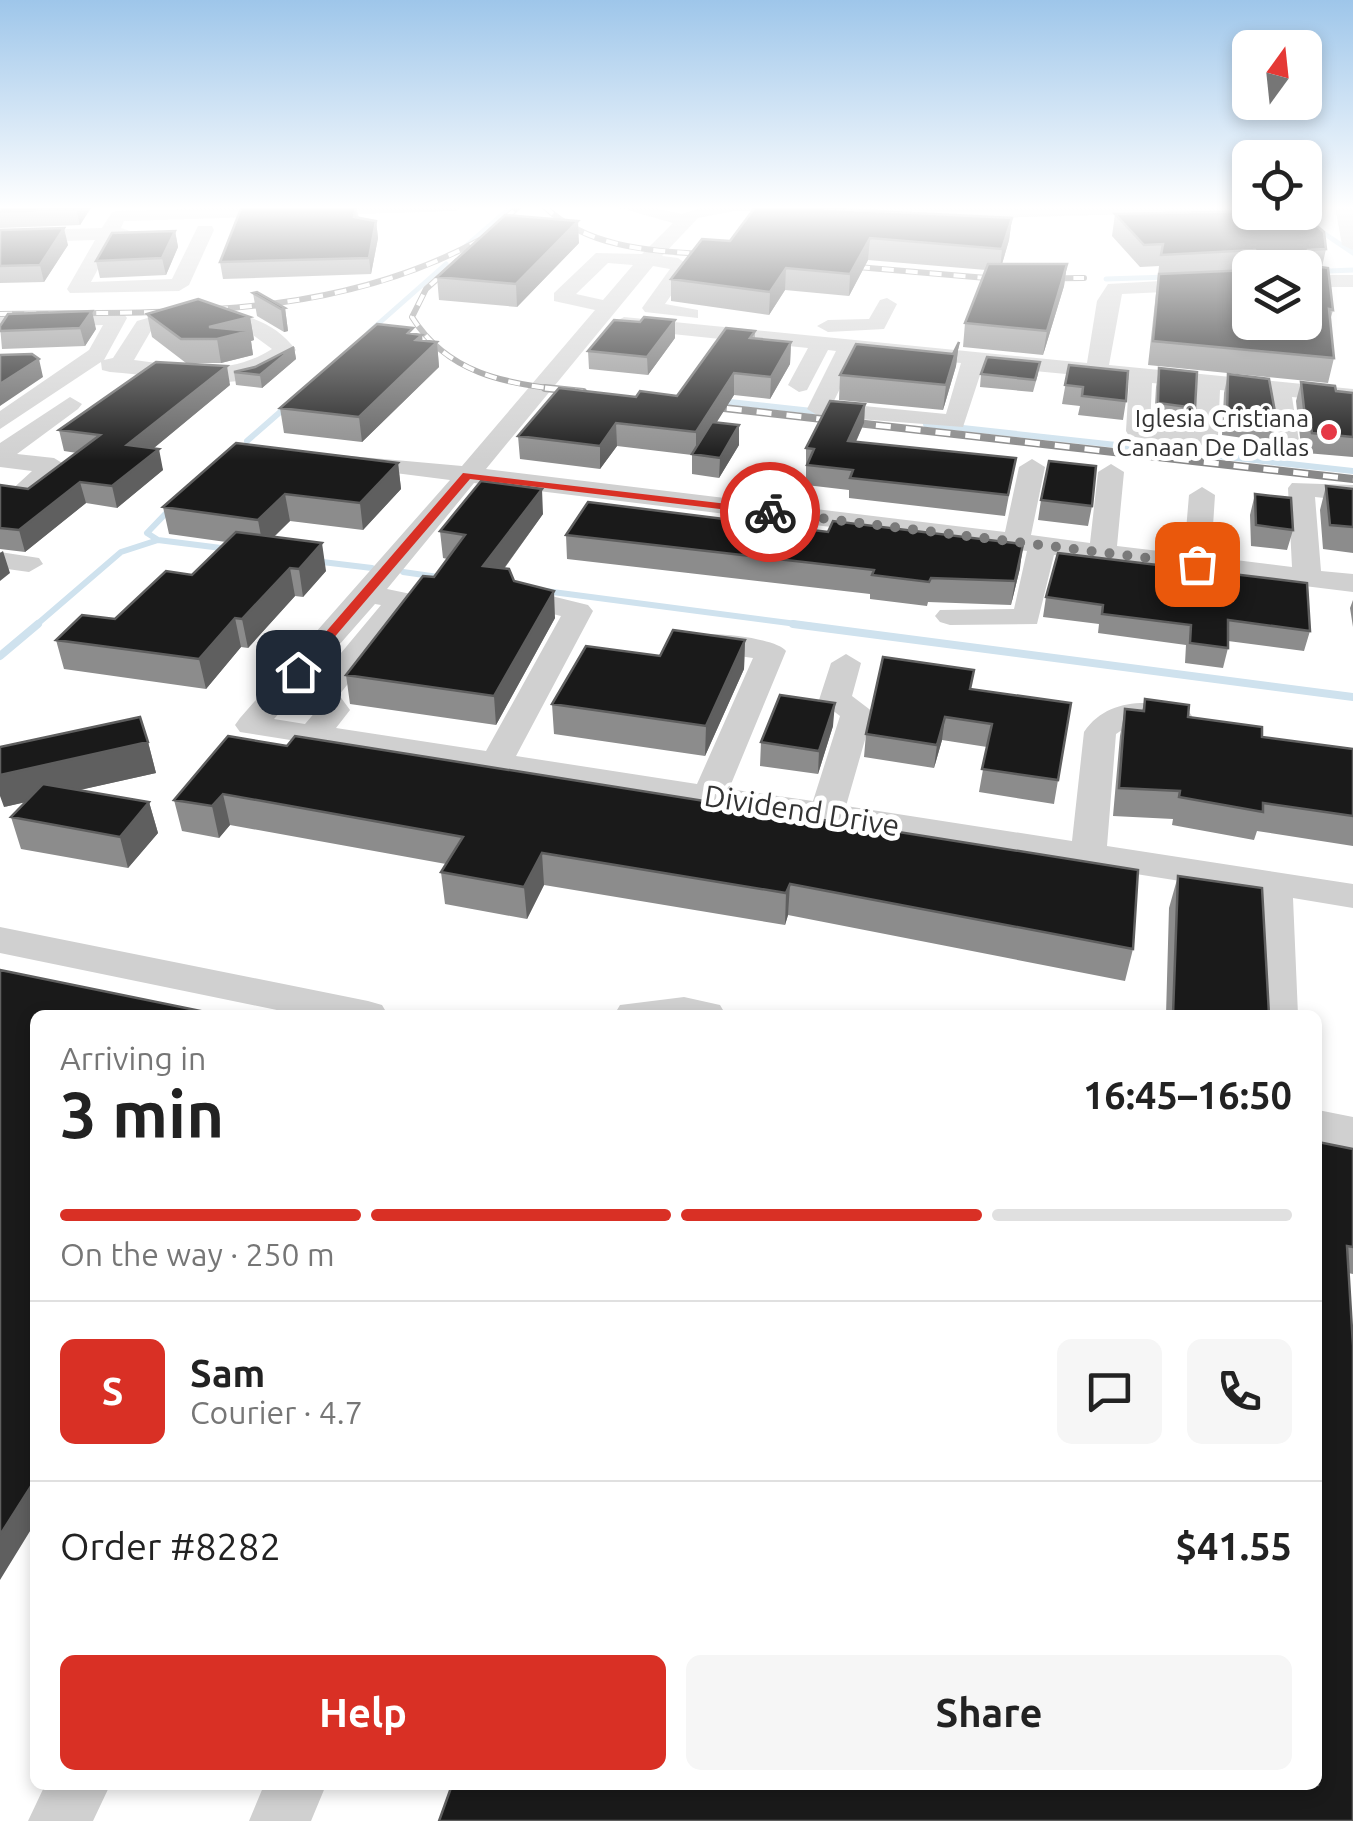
<!DOCTYPE html>
<html lang="en">
<head>
<meta charset="utf-8">
<style>
	body { margin:0; font-family:Ubuntu,sans-serif; background:#f6f6f6; color:#222; height:100vh; display:flex; flex-direction:column; font-size:38px; white-space:nowrap }
	* { box-sizing:border-box; margin:0 }
	p { font-size:32px; color:#767676 }
	.icon { flex:none; width:55px; height:55px; fill:none; stroke:currentColor; stroke-width:2; stroke-linecap:round; stroke-linejoin:round }
	.map { position:relative; flex:1; overflow:hidden }
	.sheet { position:absolute; left:30px; top:1010px; width:1292px; height:780px; display:flex; flex-direction:column; background:#fff; border-radius:15px; box-shadow:0 5px 15px #0003 }
	.sheet>* { flex:none }
	.needle { width:65px; rotate:15deg }
	.buttons { position:absolute; left:1232px; top:30px; display:grid; gap:20px }
	.buttons a { display:grid; place-items:center; width:90px; height:90px; border-radius:15px; background:#fff; box-shadow:0 5px 15px #0003; font-size:50px }
	.pin { position:absolute; display:grid; place-items:center; width:85px; height:85px; color:#fff; margin:-42px; border-radius:20px; box-shadow:0 5px 15px #0006 }
	.courier { position:absolute; display:grid; place-items:center; width:100px; height:100px; margin:-50px; border:8px solid #d93025; border-radius:50%; background:#fff; color:#222; box-shadow:0 2px 12px #0007 }
	.headline em { font-style:normal; font-weight:600 }
	.headline div { display:flex; flex-direction:column-reverse }
	.headline { display:flex; align-items:center; justify-content:space-between; height:170px; padding:0 30px }
	h1 { font-size:65px; font-weight:600; line-height:75px }
	.bar { display:grid; grid-template-columns:repeat(4,1fr); gap:15px 10px; align-content:center; height:120px; padding:0 30px }
	.bar i { height:12px; border-radius:8px; background:#e0e0e0 }
	.bar .selected { background:#d93025 }
	.bar p { grid-column:span 4 }
	.line { display:flex; align-items:center; gap:25px; padding:0 30px; border-top:2px solid #e0e0e0 }
	.line div { flex:1 }
	.round { display:grid; place-items:center; flex:none; width:105px; height:105px; border-radius:15px; background:#f6f6f6 }
	.cta { display:flex; gap:20px; margin-top:auto; padding:20px 30px }
	.cta a { flex:1; height:115px; border-radius:15px; background:#d93025; color:#fff; font-size:40px; font-weight:600; line-height:115px; text-align:center }
	.cta a+a { background:#f6f6f6; color:#222 }
	.map>svg:first-child { display:block }
	.lines { fill:none; stroke-linecap:round; stroke-linejoin:round }
	.stream-far2 { stroke:#cfe2ee; stroke-width:5 }
	.stream-far1 { stroke:#cfe2ee; stroke-width:6 }
	.stream { stroke:#cfe2ee; stroke-width:8 }
	.minor { fill:#d0d0d0; fill-rule:evenodd }
	.rail-far1-casing { stroke:#888; stroke-width:6 }
	.rail-casing { stroke:#888; stroke-width:8 }
	.rail-far1 { stroke:#fff; stroke-width:4; stroke-dasharray:12; stroke-linecap:butt }
	.rail { stroke:#fff; stroke-width:5; stroke-dasharray:15; stroke-linecap:butt }
	.wall { fill:#8c8c8c; fill-rule:evenodd }
	.shaded-wall { fill:#5f5f5f }
	.building { fill:#1a1a1a; stroke:#5f5f5f; stroke-width:2.5 }
	.route { fill:#d93025 }
	.done { stroke:#7a7a7a; stroke-width:10; stroke-dasharray:0 18 }
	.poi-dot { fill:#e63946; stroke:#fff; stroke-width:4 }
	.labels { text-anchor:middle; dominant-baseline:central; stroke-width:10; stroke-linejoin:round; paint-order:stroke }
	.far-poi-label { font-size:25px; fill:#333; stroke:#fff; text-anchor:end }
	.street-label { font-size:30px; fill:#333; stroke:#fff }
</style>
</head>
<body>
<div class="map">
<svg width="1353" height="1821" viewBox="0 0 1353 1821">
	<rect width="100%" height="100%" fill="#fff"/>
	<g class="lines">
		<path class="stream-far2" d="M1319,230l34,23
			M464,248l48,-42
			M1305,272l48,-2
			M1106,279l62,-2
			M369,332l77,-68"/>
		<path class="stream-far1" d="M730,402l91,10
			M926,424l427,47
			M247,441l40,-35
			M171,508l-24,25 11,7 71,9
			M314,561l58,7
			M403,572l42,6
			M545,591l267,35
			M35,626l86,-74 37,-12"/>
		<path class="stream" d="M793,624l560,73
			M0,656l38,-32"/>
		<path class="minor" d="M282,206h184l-9,5 -333,10 -3,7 15,5 -22,6 -23,43 81,-3 26,-53h14l2,4 -25,55 -10,6 -109,2 -3,-4 28,-49 -95,3v-12l102,-3 10,-16 6,-1z
			M613,206h32l37,8 25,-8h543v5l-264,7 -252,-7 -36,7 -36,38 16,2 13,9 -26,37 33,6v8l-53,-6 -3,-4 28,-39 -17,-3 -167,203 519,63 14,-65 13,-8 13,8 -14,68 59,8 8,-71 13,-8 13,8 -7,74 67,8 5,-59 13,-8 13,8 -4,62 81,10 -4,-79 4,-5 61,2v16l-38,-4 6,74 32,3v18l-299,-37 -17,69 -87,1 -10,-3 -5,-6 5,-6 74,-1 13,-58 -553,-68 -87,106 24,5 4,6 -76,95 11,15 -14,18 150,23 75,-135 -44,-11 -4,-6 14,-9 61,15 5,6 -77,145 181,28 56,-126 -57,-8 -15,-9c10,-14 95,-4 105,10l-57,138 84,12 27,-85 -21,-16 12,-37 15,-9 15,9 -9,33 21,16 -27,94 226,35 12,-109c24,-35 66,-32 103,-23l5,7 -5,7 -53,-1 -18,12 -9,112 246,38v24l-60,-10 5,117h-40l-2,-122 -1016,-161 -5,-7 5,-7 210,-238 -102,-13 -12,-7 3,-5 123,11 133,-156 -41,-9v-8l42,-40 46,1 31,-31zM608,263l25,2 -30,35 -27,-6zM375,604l6,1 -75,90 11,15 -12,14 -31,-5z
			M1335,206h18v44l-11,-5z
			M1305,275h48v12h-48z
			M1250,276v12l-128,6 -13,71 244,24v14l-61,-6 7,44 -12,7 -12,-7 -7,-47 -48,-4 -2,46 -20,11 -69,-11 -3,-5 3,-51 -146,-14 -20,61 -144,-11 -12,-7 29,-58 -8,-1 -21,40 -8,2 -11,-7 20,-37 -184,-19 -11,-6 11,-6 463,46 10,-62 11,-17zM857,353l104,10 -15,51 -113,-11zM1152,383l45,4 -3,45 -44,-6z
			M887,298l10,6 -13,25 -56,3 -11,-6 11,-6 41,-1 11,-19z
			M214,311c32,2 62,12 82,39 -46,54 -126,25 -186,22l-8,-2 -1,-8 -101,67v-18l89,-61 14,-25 -103,3v-12l124,-2 3,4 -23,42 9,-2 24,-37 14,-4 11,6 -10,6 -18,31c51,6 92,18 138,-11l-26,-19 -39,-9 -3,-4z
			M70,397l12,7 -4,5 -61,45 37,4 13,8 -38,33h-18l-4,-5 25,-23 -32,-4v-24z
			M0,552l39,6 4,6 -14,8 -29,-4z
			M0,927l368,74 14,4 6,10h-87l-301,-62z
			M684,997l36,8 6,10h-112l6,-10z
			M1318,1110l35,7v32l-35,-7z
			M45,1785h65l-17,36h-65z
			M264,1785h62l-15,36h-62z"/>
		<g class="rail-far1-casing">
			<path id="rail-far1" d="M544,206c46,45 115,45 176,49
				M487,235l32,-29
				M457,261l-31,28 -14,28c35,56 93,67 154,73
				M834,265l164,14 86,-1
				M0,314c168,-3 328,8 480,-74"/>
		</g>
		<g class="rail-casing">
			<path id="rail" d="M545,388l38,4
				M697,405l656,74"/>
		</g>
		<use href="#rail-far1" class="rail-far1"/>
		<use href="#rail" class="rail"/>
	</g>
	<path class="wall" d="M0,206h92l-12,19 -80,3z
		M356,206l3,12 17,3 2,17 -7,36 -148,5 -3,-17z
		M1115,214l211,35 -4,18 11,43 -3,11 4,37 -6,25 -180,-18 11,-99 -19,1 -28,-31zM1250,268h55l-55,54z
		M1012,218l-3,22 -7,24h65l-3,22 -21,69 -80,-8 2,-24 21,-53 -118,-10 -19,36 -64,-6 -16,25 -98,-14v-22l59,-38z
		M0,230l68,15 -24,37 -44,1z
		M175,231l3,16 -12,28 -66,3 -4,-17z
		M579,243l-62,64 -78,-7 -2,-23z
		M253,293l32,15 3,23 -4,1 -27,-16z
		M147,314l103,3 4,23 -3,1 2,14 -32,8h-35l-34,-26z
		M0,326l96,3 -11,17 -83,3z
		M755,331v8l36,3 -1,22 -20,35 -36,-4 -18,27 23,23 -20,33 -27,-4v-19l-75,-9 -17,23 -80,-10 -2,-23 118,-39 41,-1z
		M414,334l8,7 15,1 2,25 -77,75 -78,-9 -4,-25z
		M675,338l-27,37 -59,-6 -1,-18z
		M959,342l-3,24 -13,44 -104,-10 1,-25 113,-21z
		M294,347l2,12 -34,29 -26,-3 -2,-13 21,-5z
		M1069,365l57,36 -3,19 -45,-5 2,-9 -18,-2z
		M1159,368l36,40 -4,20 -37,-5 2,-36z
		M981,374h57l-5,18 -53,-5z
		M1228,374l49,49 -5,19 -50,-7 2,-42z
		M1301,382l35,9 17,2v64l-47,-4v-7h-5l-5,-45z
		M230,385l-76,63 9,22 -46,38 -31,-5 -61,49 -25,-3v-64l28,4 49,-36 -13,-2 -5,-21z
		M865,404l-1,19 -8,19 160,16 -11,58 -156,-18v-8l-43,-5v-37z
		M398,463l3,26 -38,41 -73,-9 -16,16 52,34 -23,26 -8,-1 -47,52 -7,-1 -35,42 -142,-20 -8,-29 59,-21 77,-44 34,-33 -57,-8 -6,-27z
		M1326,486l27,3v64l-30,-4 -3,-39z
		M1255,494l38,36 -6,20 -36,-4 -1,-31z
		M1041,500l51,6 -4,20 -50,-6z
		M543,514l-39,55 10,12 41,37 -59,107 -146,-21 -4,-29 88,-98 13,-18 -4,-1 -3,-27z
		M566,535l454,33 -9,37 -83,-3 -1,4 -57,-7v-5l-303,-35z
		M1046,597l264,34 -6,20 -76,-10v7l-5,20 -38,-5 1,-18 -88,-12 1,-9 -56,-7z
		M1353,600v27l-3,-19z
		M745,640l-1,29 -39,87 -151,-22 -2,-30 108,-48z
		M972,689l99,14 -17,101 -75,-12 8,-45 -45,-7 -8,28 -70,-11 2,-23z
		M1145,699l43,18 74,20 91,12v97l-96,-15 -3,9 -82,-15 1,-6 -60,-3 7,-80 5,-27 17,2z
		M833,726l-15,48 -58,-8 1,-24z
		M228,736l905,213 -8,32 -337,-66 -3,10 -241,-40 -17,34 -82,-15 -4,-32 5,-8 -216,-39 -11,13 -37,-7 -8,-31z
		M148,742l8,31 -77,17 70,12 9,31 -30,35 -107,-19 -10,-32 14,-15 -21,5z
		M1178,876l91,139h-103l3,-107z
		M1353,1149v125l-5,-1 -896,512z"/>
	<path class="shaded-wall" d="M78,206h14l-12,19 -4,-16z
		M1012,218l-3,22 -9,31 2,-22z
		M376,221l2,17 -7,36 -2,-16z
		M578,221l1,22 -62,64 -1,-23z
		M64,228l4,17 -24,37 -4,-17z
		M175,231l3,16 -12,28 -4,-17z
		M870,238l-2,22 -19,36 1,-22z
		M1067,264l-3,22 -21,69 4,-24z
		M786,268l-1,22 -16,25 1,-23z
		M285,308l3,23 -4,1 -3,-23z
		M92,311l4,18 -11,17 -5,-18z
		M250,317l4,23 -3,1 2,14 -32,8 -4,-24 -8,-12z
		M675,320v18l-27,37 -1,-18z
		M422,335l2,20 13,-13 2,25 -77,75 -3,-25 57,-77z
		M791,342l-1,22 -20,35 1,-22z
		M959,342l-3,24 -13,44 3,-25z
		M294,347l2,12 -34,29 -2,-13z
		M39,359l4,18 -43,29v-22z
		M227,366l3,19 -98,81 -5,-21z
		M734,373v22l-38,60v-23z
		M865,404l-1,19 -17,38 1,-20z
		M616,423l1,23 -17,23v-23z
		M739,425v20l-20,33 1,-20z
		M159,449l4,21 -46,38 -5,-22z
		M398,463l3,26 -38,41 -3,-27z
		M80,482l6,21 -61,49 -6,-22z
		M542,489l1,25 -57,79 -3,-27z
		M285,494l5,27 -27,26 -5,-27z
		M322,543l4,28 -23,26 -4,-28z
		M1023,544l-3,24 -9,37 4,-24z
		M3,551l7,22 -10,8v-28z
		M290,568l5,28 -47,52 -6,-29z
		M554,591l1,27 -59,107 -2,-29z
		M235,618l6,29 -35,42 -7,-30z
		M745,640l-1,29 -39,87 1,-30z
		M835,703l-2,23 -15,48 1,-23z
		M945,717l-3,23 -8,28 3,-23z
		M148,742l8,31 -152,34 -4,-11v-21z
		M223,794l7,31 -11,13 -7,-32z
		M149,802l9,31 -30,35 -8,-31z
		M542,853l2,32 -17,34 -3,-32z
		M790,884l-2,31 -3,10 1,-32z
		M35,1480v43l-35,57v-45z"/>
	<path class="building" d="M0,206h78l-2,3 -76,3z
		M242,206h114l-2,11 22,4 -7,37 -149,4z
		M756,206h20l236,12 -10,31 -132,-11 -20,36 -64,-6 -16,24 -99,-13 31,-40 28,2z
		M1250,211v1h50l24,20 2,17 -18,1 -1,15 21,3 5,42 -4,-1 5,49 -181,-17 6,-67 91,-4v52h55v-54h-49l3,-14 -4,-4 -94,5 2,-11 -19,1 -29,-31z
		M505,215l73,6 -62,63 -79,-7z
		M64,228l-24,37 -40,1v-36z
		M175,231l-13,27 -66,3 16,-28z
		M988,264h79l-20,67 -82,-8z
		M257,292l28,16 -4,1 -28,-16z
		M198,299l52,18 -41,10 40,4 -32,8h-36l-34,-25z
		M92,311l-12,17 -80,3v-5l8,-12z
		M644,317l31,3 -28,37 -59,-6 26,-31 26,2z
		M377,324l36,4 -5,5 14,2 -6,5 21,2 -78,75 -79,-9z
		M726,328l29,3 -5,7 41,4 -20,35 -37,-4 -38,59 -80,-9 -16,23 -82,-10 41,-48 77,9 4,-6 37,5z
		M959,342l-13,43 -106,-10 16,-31 97,10z
		M294,347l-34,28 -26,-3 21,-5z
		M32,354l7,5 -39,25v-29z
		M987,357l53,5 -5,18 -54,-6z
		M156,362l71,4 -100,79 32,4 -47,37 -32,-4 -61,48 -19,-2v-43l28,4 72,-54 -41,-5z
		M1069,365l59,6 -2,30 -44,-5 1,-9 -18,-2z
		M1159,368l38,4 -2,36 -37,-5z
		M1228,374l41,5 8,44 -50,-7z
		M1301,382l34,4 1,5 17,2v44l-41,-4 -1,-6 -5,-1z
		M830,401l35,3 -17,37 168,17 -8,37 -158,-17 3,-8 -46,-5 7,-16 -8,-1z
		M712,422l27,3 -19,33 -28,-4z
		M236,443l162,20 -38,40 -75,-9 -27,26 -95,-13z
		M1049,461l47,5 -4,40 -51,-6z
		M481,481l61,8 -59,77 26,3 5,12 40,10 -60,105 -148,-21 77,-99 11,1 31,-42 -25,-4z
		M1326,486l27,3v38l-23,-2z
		M1255,494l36,4 2,32 -37,-5z
		M588,502l240,30 5,-11 190,23 -8,37 -84,-3 -2,4 -57,-7 2,-5 -308,-35z
		M236,532l86,11 -23,26 -9,-1 -48,51 -7,-1 -36,41 -143,-19 26,-25 33,4 51,-48 26,4z
		M1058,553l249,30 3,48 -82,-11v28l-38,-5 1,-18 -89,-11 1,-9 -57,-8z
		M673,630l72,10 -39,86 -154,-22 34,-58 74,10z
		M883,657l91,13 -4,19 101,14 -13,77 -76,-11 10,-45 -47,-7 -8,28 -71,-11z
		M780,695l55,8 -16,48 -58,-9z
		M1145,699l44,6 -1,12 74,10v10l91,12v67l-90,-13v9l-84,-15 1,-6 -61,-3 6,-79 19,2z
		M140,717l8,25 -148,33v-28z
		M228,736l59,10 8,-10 843,134 -5,79 -343,-65 -4,9 -244,-40 -18,34 -83,-15 22,-35 -240,-43 -11,12 -38,-6z
		M43,784l106,18 -29,35 -109,-20z
		M1178,876l84,12 7,127h-96z
		M0,970l220,45h-185v465l-35,55z
		M1318,1142l35,7v98l-6,-1 6,100v475h-914l13,-36h866z"/>
	<linearGradient id="sky" x2="0" y2="1"><stop stop-color="#9ec6ea"/><stop offset="0.45" stop-color="#fff"/><stop offset="1" stop-color="#fff" stop-opacity="0"/></linearGradient>
	<rect width="1353" height="461" fill="url(#sky)"/>
	<path class="route" d="M463,473l307,36 6,3 -6,3 -300,-36 -168,196h-9v-5z"/>
	<g class="lines">
		<path class="done" d="M770,512l427,52"/>
	</g>
	<circle class="poi-dot" cx="1329" cy="432" r="10"/>
	<g class="labels">
		<g class="far-poi-label">
			<text x="1309" y="418">Iglesia Cristiana<tspan x="1309" dy="29">Canaan De Dallas</tspan></text>
		</g>
		<g class="street-label">
			<text transform="translate(802 810) rotate(9)">Dividend Drive</text>
		</g>
	</g>
</svg>
<div class="buttons">
<a><svg class="needle" viewBox="-14 -14 28 28"><path d="M0-13l5 13h-10z" fill="#e53935"/><path d="M0 13l5-13h-10z" fill="#767676"/></svg></a>
<a><svg class="icon" aria-label="locate" viewBox="0 0 24 24"><circle cx="12" cy="12" r="6"/><path d="M12 2v4M12 18v4M2 12h4M18 12h4"/></svg></a>
<a><svg class="icon" aria-label="layers" viewBox="0 0 24 24"><path d="M12 4l9 5-9 5-9-5zM3 14l9 5 9-5"/></svg></a>
</div>
<div class="pin" style="left:1197px;top:564px;background:#ea580c"><svg class="icon" aria-label="bag" viewBox="0 0 24 24"><path d="M5 8h14l-1 12H6zM9 8a3 3 0 0 1 6 0"/></svg></div>
<div class="pin" style="left:298px;top:672px;background:#1f2937"><svg class="icon" aria-label="home" viewBox="0 0 24 24"><path d="M3 11l9-7 9 7M6 9v11h12V9"/></svg></div>
<div class="courier" style="left:770px;top:512px"><svg class="icon" aria-label="bike" viewBox="0 0 24 24"><circle cx="6" cy="16" r="4"/><circle cx="18" cy="16" r="4"/><path d="M6 16l4-8h5l3 8M10 8l3 8H6M13 5h3"/></svg></div>
<section class="sheet">
<div class="headline"><div><h1>3 min</h1><p>Arriving in</p></div><em>16:45–16:50</em></div>
<div class="bar"><i class="selected"></i><i class="selected"></i><i class="selected"></i><i></i><p>On the way · 250 m</p></div>
<div class="line" style="height:180px"><b class="round" style="background:#d93025;color:#fff">S</b><div><b>Sam</b><p>Courier · 4.7</p></div><a class="round"><svg class="icon" aria-label="chat" viewBox="0 0 24 24"><path d="M4 5h16v11H9l-5 4z"/></svg></a><a class="round"><svg class="icon" aria-label="phone" viewBox="0 0 24 24"><path d="M5 4h4l2 5-3 2q2 4 5 5l2-3 5 2v4C11 20 4 13 5 4z"/></svg></a></div>
<div class="line" style="height:130px"><div>Order #8282</div><b>$41.55</b></div>
<div class="cta"><a>Help</a><a>Share</a></div>
</section>
</div>
</body>
</html>
